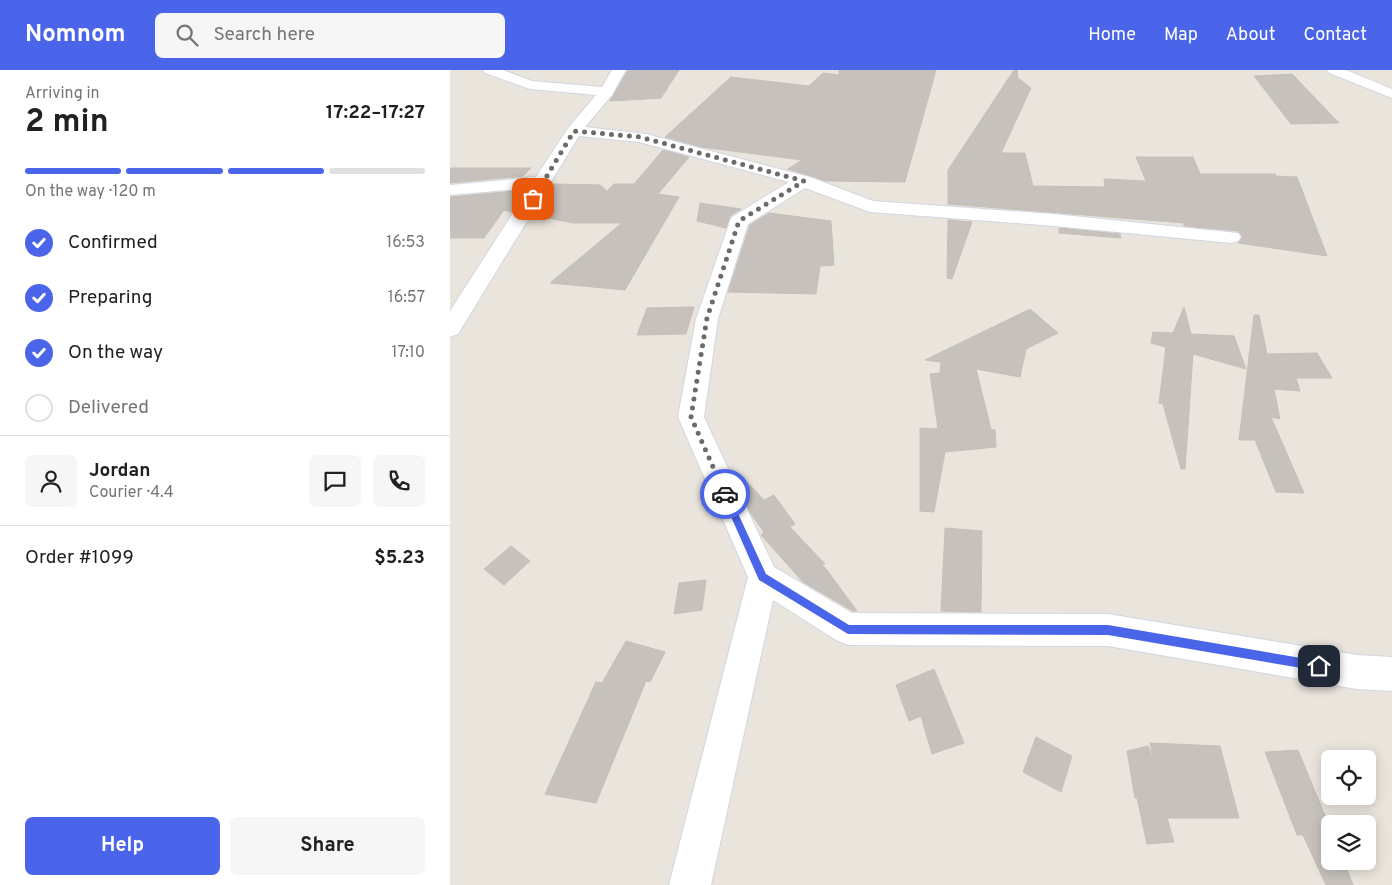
<!DOCTYPE html>
<html lang="en">
<head>
<meta charset="utf-8">
<style>
	body { margin:0; font-family:Overpass,sans-serif; background:#f6f6f6; color:#202124; height:100vh; display:flex; flex-direction:column; font-size:19px; white-space:nowrap }
	* { box-sizing:border-box; margin:0 }
	p { font-size:16px; color:#757577 }
	.icon { flex:none; width:28px; height:28px; fill:none; stroke:currentColor; stroke-width:2; stroke-linecap:round; stroke-linejoin:round }
	.map { position:relative; flex:1; overflow:hidden }
	.details { display:flex; flex-direction:column; background:#fff; width:450px }
	.details>* { flex:none }
	.controls { position:absolute; left:871px; top:680px; display:grid; gap:10px }
	.controls a { display:grid; place-items:center; width:55px; height:55px; border-radius:8px; background:#fff; box-shadow:0 2px 12px #0003; font-size:25px }
	.pin { position:absolute; display:grid; place-items:center; width:42px; height:42px; color:#fff; margin:-21px; border-radius:10px; box-shadow:0 2px 8px #0006 }
	.courier { position:absolute; display:grid; place-items:center; width:50px; height:50px; margin:-25px; border:4px solid #4a64ea; border-radius:50%; background:#fff; color:#222; box-shadow:0 1px 6px #0007 }
	.overview em { font-style:normal; font-weight:700 }
	.overview div { display:flex; flex-direction:column-reverse }
	.overview { display:flex; align-items:center; justify-content:space-between; height:85px; padding:0 25px }
	h1 { font-size:32px; font-weight:700; line-height:38px }
	.bar { display:grid; grid-template-columns:repeat(4,1fr); gap:8px 5px; align-content:center; height:60px; padding:0 25px }
	.bar i { height:6px; border-radius:4px; background:#e0e0e0 }
	.bar .selected { background:#4a64ea }
	.bar p { grid-column:span 4 }
	.line { display:flex; align-items:center; gap:12px; padding:0 25px; border-top:1px solid #e0e0e0 }
	.line div { flex:1 }
	.round { display:grid; place-items:center; flex:none; width:52px; height:52px; border-radius:8px; background:#f6f6f6 }
	ol { padding:0 25px; list-style:none }
	li { display:flex; align-items:center; gap:15px; height:55px }
	li p { margin-inline-start:auto }
	li .icon { padding:5px; border-radius:50%; background:#4a64ea; color:#fff; stroke-width:4 }
	li:last-child { color:#757577 }
	li i { width:28px; height:28px; border:2px solid #e0e0e0; border-radius:50% }
	.primary-button { display:flex; gap:10px; margin-top:auto; padding:10px 25px }
	.primary-button a { flex:1; height:58px; border-radius:8px; background:#4a64ea; color:#fff; font-size:20px; font-weight:700; line-height:58px; text-align:center }
	.primary-button a+a { background:#f6f6f6; color:#202124 }
	header { display:flex; align-items:center; gap:30px; box-sizing:border-box; height:70px; padding:0 25px; background:#4a64ea; color:#fff }
	header strong { font-size:24px }
	nav { display:flex; gap:28px; margin-inline-start:auto; font-size:18px }
	.search { width:350px; height:45px; background:#f6f6f6; display:flex; align-items:center; gap:12px; box-sizing:border-box; padding:0 18px; border-radius:8px; color:#757577; font-size:19px }
	main { display:flex; flex:1; min-height:0 }
	.map>svg:first-child { display:block }
	.building { fill:#c6c1bc; stroke:#c5c0b6 }
	.lines { fill:none; stroke-linecap:round; stroke-linejoin:round }
	.minor-casing { stroke:#d2d4e1; stroke-width:2 }
	.minor { fill:#fff; fill-rule:evenodd }
	.route { fill:#4a64ea }
	.done { stroke:#6d6b68; stroke-width:5; stroke-dasharray:0 9 }
</style>
</head>
<body>
<header>
<strong>Nomnom</strong>
<div class="search"><svg class="icon" aria-label="search" viewBox="0 0 24 24"><circle cx="10" cy="10" r="6"/><path d="M15 15l6 6"/></svg>Search here</div>
<nav><a>Home</a><a>Map</a><a>About</a><a>Contact</a></nav>
</header>
<main>
<section class="details">
<div class="overview"><div><h1>2 min</h1><p>Arriving in</p></div><em>17:22–17:27</em></div>
<div class="bar"><i class="selected"></i><i class="selected"></i><i class="selected"></i><i></i><p>On the way · 120 m</p></div>
<ol>
<li><svg class="icon" aria-label="check" viewBox="0 0 24 24"><path d="M5 12l5 5 9-10"/></svg>Confirmed<p>16:53</p></li>
<li><svg class="icon" aria-label="check" viewBox="0 0 24 24"><path d="M5 12l5 5 9-10"/></svg>Preparing<p>16:57</p></li>
<li><svg class="icon" aria-label="check" viewBox="0 0 24 24"><path d="M5 12l5 5 9-10"/></svg>On the way<p>17:10</p></li>
<li><i></i>Delivered</li>
</ol>
<div class="line" style="height:90px"><a class="round"><svg class="icon" aria-label="person" viewBox="0 0 24 24"><circle cx="12" cy="8" r="4"/><path d="M4 21q1-7 8-7t8 7"/></svg></a><div><b>Jordan</b><p>Courier · 4.4</p></div><a class="round"><svg class="icon" aria-label="chat" viewBox="0 0 24 24"><path d="M4 5h16v11H9l-5 4z"/></svg></a><a class="round"><svg class="icon" aria-label="phone" viewBox="0 0 24 24"><path d="M5 4h4l2 5-3 2q2 4 5 5l2-3 5 2v4C11 20 4 13 5 4z"/></svg></a></div>
<div class="line" style="height:65px"><div>Order #1099</div><b>$5.23</b></div>
<div class="primary-button"><a>Help</a><a>Share</a></div>
</section>
<div class="map">
<svg width="942" height="815" viewBox="0 0 942 815">
	<rect width="100%" height="100%" fill="#eae5dc"/>
	<path class="building" d="M178,0h51l-18,28 -51,3z
		M389,0h97l-31,112 -79,-1 -38,-12 14,-9 -101,-13 -36,-10 66,-60 78,9 14,-13 16,2z
		M564,0h3l1,8 13,10 -30,65h24l8,33 72,1 -1,-8 42,2 -10,-24h57l7,17h75l1,2 21,1 30,79 -89,-13 5,-6 -5,-6 -54,-5v-3l-236,-19v-34z
		M842,4l47,49 -48,1 -37,-48z
		M213,80l26,7 -31,37 21,3 -54,93 -75,-7 72,-60h-49l-40,-8 19,-31 48,1 7,6 7,-7h20z
		M0,98h81l-8,8 -73,7z
		M75,120l-13,22 -8,-2 -20,28h-34v-41z
		M250,133l41,6 -11,7 -4,12 -29,-7z
		M319,143l62,8 3,44 -14,1 -4,28 -88,-2 22,-67z
		M498,150l24,2 -20,57 -5,-1z
		M609,158l61,6 1,4 -62,-5z
		M244,237l-8,27 -49,1 10,-27z
		M734,237l7,27 43,2 12,33 -53,-15 -8,115h-4l-18,-65 -4,-1 7,-56 -15,-4 2,-11 20,1z
		M580,239l28,24 -32,16 -6,28 -44,-8 15,60 4,1 1,17 -51,5 -11,60 -14,-1v-83l18,1 -8,-55 10,-1 1,-11 -16,-2z
		M804,245h5l8,39 50,-1 15,25h-36l4,13 -26,-2 6,30 -9,-2 33,76 -28,-1 -21,-52h-16z
		M297,412l17,18 10,-5 21,29 -5,3 35,37h-4l6,6 30,41h-4l-50,-29 -42,-47 3,-3 -13,-18 -12,-26z
		M495,458l37,3 -1,81 -40,-1z
		M61,476l19,15 -26,24 -20,-16z
		M256,510l-4,30 -28,4 5,-31z
		M176,571l39,11 -15,30 -4,-1 -50,122 -51,-9 51,-112 6,1z
		M484,599l30,74 -32,11 -11,-38 -12,5 -13,-36z
		M586,667l36,19 -11,36 -38,-20z
		M700,673l70,3 19,72h-72l7,24 -27,2 -10,-46h-2l-8,-47 21,-5 6,16z
		M848,680l32,78v33h14l9,24h-27l-23,-50h-6l-32,-83z"/>
	<g class="lines">
		<g class="minor-casing">
			<path id="minor" d="M33,0h20l29,11 70,6 10,-17h14l-14,25 -27,32 61,7 164,43 63,24 181,13 184,19 3,4 -3,4 -7,2 -177,-17 -184,-14 -65,-24 -57,36 -30,95 -14,98 70,150 78,46 256,1 249,41 35,2v34l-35,-2 -249,-43 -260,-1 -12,-5 -63,-40 -62,285h-42l79,-308 -70,-160 18,-98 34,-98 2,-4 57,-35 -150,-40 -60,-6 -121,198 -8,3v-26l79,-123 -79,7v-10l86,-8 32,-49 28,-33 -66,-6 -45,-16z
				M877,0h19l46,19v9l-63,-25z"/>
		</g>
		<use href="#minor" class="minor"/>
	</g>
	<path class="route" d="M275,420l4,4 37,80 83,51h259l211,36 5,5 -5,5 -211,-36 -260,-1 -89,-54 -38,-86z"/>
	<g class="lines">
		<path class="done" d="M83,129l41,-68 66,6 164,44 -65,40 -32,97 -16,99 34,77"/>
	</g>
</svg>
<div class="controls">
<a><svg class="icon" aria-label="locate" viewBox="0 0 24 24"><circle cx="12" cy="12" r="6"/><path d="M12 2v4M12 18v4M2 12h4M18 12h4"/></svg></a>
<a><svg class="icon" aria-label="layers" viewBox="0 0 24 24"><path d="M12 4l9 5-9 5-9-5zM3 14l9 5 9-5"/></svg></a>
</div>
<div class="pin" style="left:83px;top:129px;background:#ea580c"><svg class="icon" aria-label="bag" viewBox="0 0 24 24"><path d="M5 8h14l-1 12H6zM9 8a3 3 0 0 1 6 0"/></svg></div>
<div class="pin" style="left:869px;top:596px;background:#1f2937"><svg class="icon" aria-label="home" viewBox="0 0 24 24"><path d="M3 11l9-7 9 7M6 9v11h12V9"/></svg></div>
<div class="courier" style="left:275px;top:424px"><svg class="icon" aria-label="car" viewBox="0 0 24 24"><path d="M5 17H2v-5l4-1 3-4h7l3 4 3 1v5h-3M9 17h6M6 11h13"/><circle cx="7" cy="17" r="2"/><circle cx="17" cy="17" r="2"/></svg></div>
</div>
</main>
</body>
</html>
